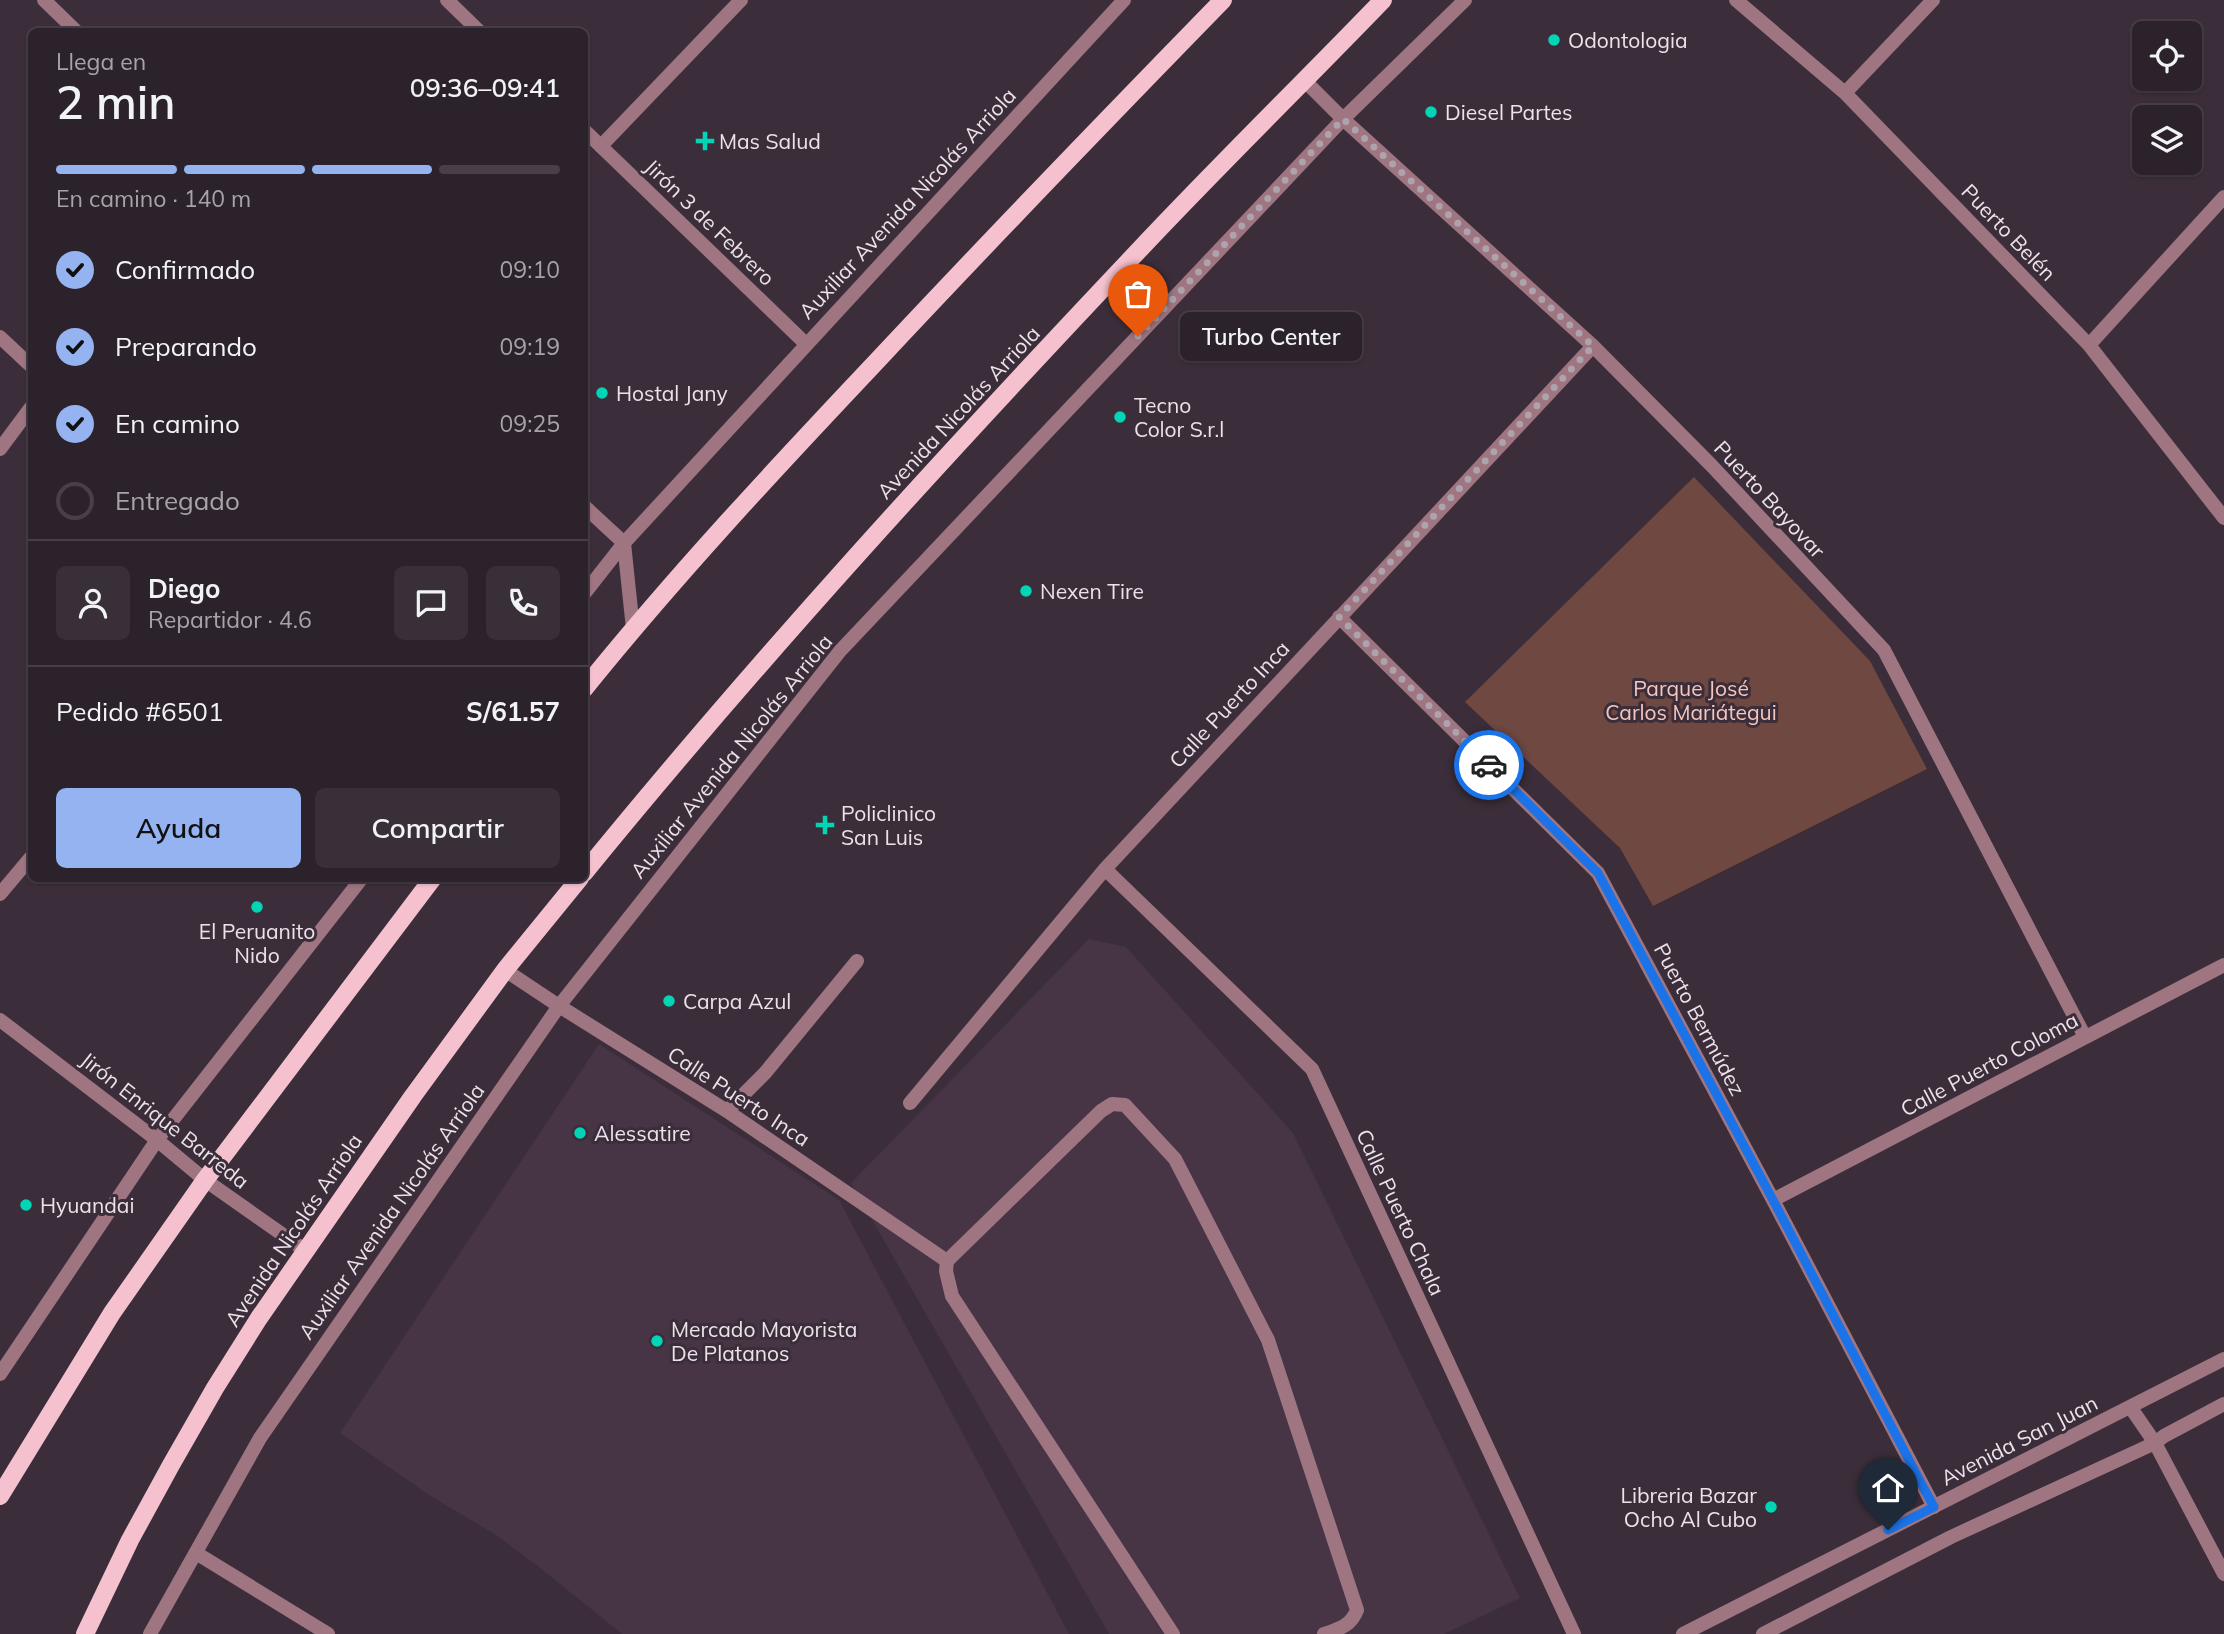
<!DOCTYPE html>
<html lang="es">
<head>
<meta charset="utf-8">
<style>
	body { margin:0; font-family:Mulish,sans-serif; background:#382f38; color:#f1f3f6; height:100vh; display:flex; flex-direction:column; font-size:26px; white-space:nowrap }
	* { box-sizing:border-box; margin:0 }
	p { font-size:23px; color:#a6a4a9 }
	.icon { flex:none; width:38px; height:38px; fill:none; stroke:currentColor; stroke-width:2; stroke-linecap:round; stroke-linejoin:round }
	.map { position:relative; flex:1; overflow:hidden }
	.panel { position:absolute; left:28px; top:28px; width:560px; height:854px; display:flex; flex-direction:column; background:#2c222c; border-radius:10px; box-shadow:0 2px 5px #0004,0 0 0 2px #483f48 }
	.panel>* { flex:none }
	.fabs { position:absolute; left:2132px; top:21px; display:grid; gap:14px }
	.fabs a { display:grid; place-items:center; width:70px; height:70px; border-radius:10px; background:#2c222c; box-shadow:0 2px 5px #0004,0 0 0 2px #483f48; font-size:35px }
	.pin { position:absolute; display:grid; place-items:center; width:60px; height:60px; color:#fff; margin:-72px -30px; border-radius:50% 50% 50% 0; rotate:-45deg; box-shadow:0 0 7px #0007 }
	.pin .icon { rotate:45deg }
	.courier { position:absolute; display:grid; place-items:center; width:70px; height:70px; margin:-35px; border:5px solid #1a73e8; border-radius:50%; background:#fff; color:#222; box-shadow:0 2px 9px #0007 }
	.bubble { position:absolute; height:49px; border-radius:10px; background:#2c222c; box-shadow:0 2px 5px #0004,0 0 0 2px #483f48; font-size:23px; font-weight:600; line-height:49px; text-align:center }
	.head em { font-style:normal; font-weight:600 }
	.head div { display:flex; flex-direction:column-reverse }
	.head { display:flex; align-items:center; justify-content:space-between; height:119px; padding:0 28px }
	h1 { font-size:46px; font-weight:600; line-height:52px }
	.bar { display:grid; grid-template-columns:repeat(4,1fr); gap:10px 7px; align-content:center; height:84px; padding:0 28px }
	.bar i { height:9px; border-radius:5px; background:#483f48 }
	.bar .on { background:#95b2f1 }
	.bar p { grid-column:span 4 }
	.line { display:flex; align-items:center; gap:18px; padding:0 28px; border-top:2px solid #483f48 }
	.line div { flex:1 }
	.round { display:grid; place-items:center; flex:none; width:74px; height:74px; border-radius:10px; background:#382f38 }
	ol { padding:0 28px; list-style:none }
	li { display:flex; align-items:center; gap:21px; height:77px }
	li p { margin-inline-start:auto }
	li .icon { padding:7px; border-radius:50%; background:#95b2f1; color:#111; stroke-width:4 }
	li:last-child { color:#a6a4a9 }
	li i { width:38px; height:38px; border:4px solid #483f48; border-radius:50% }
	.primary-button { display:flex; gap:14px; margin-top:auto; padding:14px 28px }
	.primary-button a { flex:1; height:80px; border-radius:10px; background:#95b2f1; color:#111; font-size:28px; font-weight:600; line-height:80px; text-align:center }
	.primary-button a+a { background:#382f38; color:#f1f3f6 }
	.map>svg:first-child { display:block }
	.built { fill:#473445 }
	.green { fill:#6e4841 }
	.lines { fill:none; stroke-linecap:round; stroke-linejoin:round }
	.service { stroke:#9e7580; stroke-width:14 }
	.minor { stroke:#9e7580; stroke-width:14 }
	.tertiary { stroke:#9e7580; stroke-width:14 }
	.primary { stroke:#f5c1cf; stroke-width:18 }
	.done { stroke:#ada3ac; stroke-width:7; stroke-dasharray:0 12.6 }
	.route { stroke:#1a73e8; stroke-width:9 }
	.poi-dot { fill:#01d5b6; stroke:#3b2e3a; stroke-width:2.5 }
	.labels { text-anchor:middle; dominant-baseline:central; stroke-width:6; stroke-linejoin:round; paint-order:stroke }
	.poi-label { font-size:21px; fill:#ebe2ea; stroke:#3b2e3a; text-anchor:start }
	.street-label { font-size:21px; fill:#ebe2ea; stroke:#3b2e3a }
	.park-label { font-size:21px; fill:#f5c6bd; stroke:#3b2e3a }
</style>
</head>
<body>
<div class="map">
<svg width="2224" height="1634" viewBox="0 0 2224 1634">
	<rect width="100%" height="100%" fill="#3b2e3a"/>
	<path class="built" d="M1089,939l37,8 167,186 227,465 -76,36h-335l-258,-451z
		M599,1044l240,156 230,434h-447l-83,-67 -43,-32 -67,-40 -89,-62z"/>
	<path class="green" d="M1694,477l176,184 57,108 -274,137 -33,-58 -155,-146z"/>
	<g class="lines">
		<path class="service" d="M559,1006l168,105 220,150
			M727,1111l38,-38 92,-112
			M196,1553l132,81
			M1173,1634l-221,-338 -6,-25 1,-10 154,-150 11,-7 13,1 50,54 93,181 89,270c-6,16 -18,19 -33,24"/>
		<path class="minor" d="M44,0l33,32
			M1736,0l109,93 244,252 135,173
			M1305,81l38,38 250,227 119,120 172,184 201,387
			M1845,93l88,-93
			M601,146l140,-146
			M0,337l32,30
			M2089,345l135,-148
			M0,449l32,-43
			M584,506l40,37 9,86
			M584,594l40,-51 500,-543
			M1339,617l259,256 175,327 161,307
			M1105,869l207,200 262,565
			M0,894l32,-38
			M505,970l54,36
			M0,1020l157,120 48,40 101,71
			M910,1103l195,-234 488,-523
			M1773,1200l451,-235
			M0,1374l157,-234 205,-262
			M2131,1408l24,35 69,131
			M150,1634l110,-196 299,-432 281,-355 503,-532 122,-119"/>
		<path class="tertiary" d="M447,0l33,32
			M584,130l222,214
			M1683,1634l541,-275
			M1763,1634l188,-97 204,-94 9,-7 60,-32"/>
		<path class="primary" d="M584,689c92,-114 191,-220 292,-327 114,-122 230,-242 347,-362
			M584,873c177,-217 366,-423 558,-626 79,-84 161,-164 241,-247
			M0,1496l112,-183 93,-133 228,-302
			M85,1634l45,-94 41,-75 44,-77 44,-70 154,-222 92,-126 75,-92"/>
	</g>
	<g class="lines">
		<path class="done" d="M1138,336l205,-217 250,227 -254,271 150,148"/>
		<path class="route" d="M1489,765l109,108 175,327 148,283 13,24 -46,23"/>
	</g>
	<g class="poi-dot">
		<circle cx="1554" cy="40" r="7"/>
		<circle cx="1431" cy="112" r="7"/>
		<path d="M701.5 130.5h7v7h7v7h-7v7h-7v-7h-7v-7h7z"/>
		<circle cx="602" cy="393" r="7"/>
		<circle cx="1120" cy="417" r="7"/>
		<circle cx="1026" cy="591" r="7"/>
		<path d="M821.5 814.5h7v7h7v7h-7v7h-7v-7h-7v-7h7z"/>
		<circle cx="257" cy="907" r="7"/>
		<circle cx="669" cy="1001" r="7"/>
		<circle cx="580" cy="1133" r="7"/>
		<circle cx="26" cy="1205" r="7"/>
		<circle cx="657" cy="1341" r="7"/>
		<circle cx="1771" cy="1507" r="7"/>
	</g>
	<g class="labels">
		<g class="poi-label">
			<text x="1568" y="40">Odontologia</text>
			<text x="1445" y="112">Diesel Partes</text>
			<text x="719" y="141">Mas Salud</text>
			<text x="616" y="393">Hostal Jany</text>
			<text x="1134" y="405">Tecno<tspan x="1134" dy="24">Color S.r.l</tspan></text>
			<text x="1040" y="591">Nexen Tire</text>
			<text x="841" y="813">Policlinico<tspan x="841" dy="24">San Luis</tspan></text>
			<text x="257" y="931" text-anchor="middle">El Peruanito<tspan x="257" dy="24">Nido</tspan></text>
			<text x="683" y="1001">Carpa Azul</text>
			<text x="594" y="1133">Alessatire</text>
			<text x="40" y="1205">Hyuandai</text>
			<text x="671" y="1329">Mercado Mayorista<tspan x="671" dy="24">De Platanos</tspan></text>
			<text x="1757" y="1495" text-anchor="end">Libreria Bazar<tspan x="1757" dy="24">Ocho Al Cubo</tspan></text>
		</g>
		<g class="street-label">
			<text transform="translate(907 203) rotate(-47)">Auxiliar Avenida Nicolás Arriola</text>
			<text transform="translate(710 222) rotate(44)">Jirón 3 de Febrero</text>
			<text transform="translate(2009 232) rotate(46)">Puerto Belén</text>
			<text transform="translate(958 412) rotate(-47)">Avenida Nicolás Arriola</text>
			<text transform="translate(1770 499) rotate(47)">Puerto Bayovar</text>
			<text transform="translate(1229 704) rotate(-47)">Calle Puerto Inca</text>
			<text transform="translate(731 756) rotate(-51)">Auxiliar Avenida Nicolás Arriola</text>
			<text transform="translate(1700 1019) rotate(62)">Puerto Bermúdez</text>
			<text transform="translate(1989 1064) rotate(-28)">Calle Puerto Coloma</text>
			<text transform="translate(739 1096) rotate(33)">Calle Puerto Inca</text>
			<text transform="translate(165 1120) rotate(38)">Jirón Enrique Barreda</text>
			<text transform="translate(391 1211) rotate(-55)">Auxiliar Avenida Nicolás Arriola</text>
			<text transform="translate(1401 1212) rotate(65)">Calle Puerto Chala</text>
			<text transform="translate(293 1230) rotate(-56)">Avenida Nicolás Arriola</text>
			<text transform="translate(2019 1440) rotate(-27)">Avenida San Juan</text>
		</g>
		<g class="park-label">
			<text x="1691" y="688">Parque José<tspan x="1691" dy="24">Carlos Mariátegui</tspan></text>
		</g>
	</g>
</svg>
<div class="fabs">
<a><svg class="icon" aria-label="locate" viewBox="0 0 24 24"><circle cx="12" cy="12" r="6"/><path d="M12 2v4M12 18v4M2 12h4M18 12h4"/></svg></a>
<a><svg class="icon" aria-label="layers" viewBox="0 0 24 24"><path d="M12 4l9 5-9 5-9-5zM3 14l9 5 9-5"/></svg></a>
</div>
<div class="pin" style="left:1138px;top:336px;background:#ea580c"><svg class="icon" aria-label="bag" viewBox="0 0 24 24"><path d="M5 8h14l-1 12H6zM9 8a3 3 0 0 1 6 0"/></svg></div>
<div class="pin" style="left:1888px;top:1530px;background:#1f2937"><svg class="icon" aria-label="home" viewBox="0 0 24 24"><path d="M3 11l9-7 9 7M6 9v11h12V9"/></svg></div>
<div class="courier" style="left:1489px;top:765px"><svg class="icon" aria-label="car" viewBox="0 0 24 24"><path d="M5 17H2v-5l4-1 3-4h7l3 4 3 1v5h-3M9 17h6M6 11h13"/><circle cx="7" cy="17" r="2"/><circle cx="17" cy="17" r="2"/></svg></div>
<div class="bubble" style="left:1180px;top:312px;width:182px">Turbo Center</div>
<section class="panel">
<div class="head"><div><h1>2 min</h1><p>Llega en</p></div><em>09:36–09:41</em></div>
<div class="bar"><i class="on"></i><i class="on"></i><i class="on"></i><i></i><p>En camino · 140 m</p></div>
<ol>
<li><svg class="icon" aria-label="check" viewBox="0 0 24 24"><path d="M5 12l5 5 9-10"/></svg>Confirmado<p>09:10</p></li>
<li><svg class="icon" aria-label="check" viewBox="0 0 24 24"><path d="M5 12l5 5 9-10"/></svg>Preparando<p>09:19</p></li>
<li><svg class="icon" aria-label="check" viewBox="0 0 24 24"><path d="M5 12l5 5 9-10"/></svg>En camino<p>09:25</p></li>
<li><i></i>Entregado</li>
</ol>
<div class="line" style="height:126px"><a class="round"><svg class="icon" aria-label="person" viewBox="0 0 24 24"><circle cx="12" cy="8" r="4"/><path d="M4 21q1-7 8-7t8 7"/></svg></a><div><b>Diego</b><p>Repartidor · 4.6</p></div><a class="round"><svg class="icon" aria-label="chat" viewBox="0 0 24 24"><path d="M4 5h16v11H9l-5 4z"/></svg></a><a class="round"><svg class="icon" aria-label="phone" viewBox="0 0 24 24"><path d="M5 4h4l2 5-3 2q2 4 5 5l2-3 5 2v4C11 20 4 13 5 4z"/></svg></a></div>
<div class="line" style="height:91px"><div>Pedido #6501</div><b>S/61.57</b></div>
<div class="primary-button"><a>Ayuda</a><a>Compartir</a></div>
</section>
</div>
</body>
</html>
